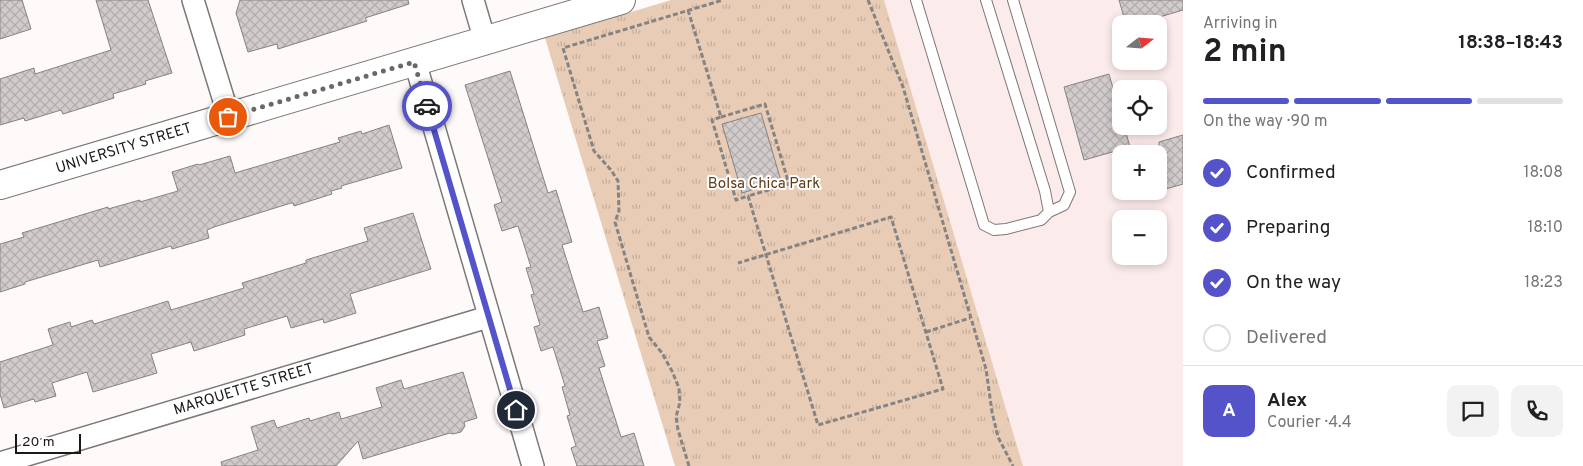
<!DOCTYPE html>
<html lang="en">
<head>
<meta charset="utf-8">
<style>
	body { margin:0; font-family:Overpass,sans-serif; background:#f2f2f2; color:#202124; height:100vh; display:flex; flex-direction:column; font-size:19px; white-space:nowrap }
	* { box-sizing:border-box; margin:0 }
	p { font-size:16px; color:#757577 }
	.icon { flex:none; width:28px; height:28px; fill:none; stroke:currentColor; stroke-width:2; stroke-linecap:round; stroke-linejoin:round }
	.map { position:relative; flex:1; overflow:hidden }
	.panel { display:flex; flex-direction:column; background:#fff; width:400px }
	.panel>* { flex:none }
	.needle { width:32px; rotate:73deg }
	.controls { position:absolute; left:1112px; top:15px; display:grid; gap:10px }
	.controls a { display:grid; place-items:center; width:55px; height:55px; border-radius:10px; background:#fff; box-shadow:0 2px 8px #0003; font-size:25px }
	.scale { position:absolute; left:15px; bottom:12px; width:66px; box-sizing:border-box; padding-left:5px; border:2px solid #1a1818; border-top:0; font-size:14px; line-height:18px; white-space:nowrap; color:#1a1818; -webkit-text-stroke:4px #fff; paint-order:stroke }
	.pin { position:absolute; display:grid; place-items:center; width:42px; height:42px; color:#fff; margin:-21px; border:2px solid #fff; border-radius:50%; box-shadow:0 1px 5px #0007 }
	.courier { position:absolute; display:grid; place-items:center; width:50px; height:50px; margin:-25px; border:4px solid #5553ca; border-radius:50%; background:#fff; color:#222; box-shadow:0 1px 6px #0007 }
	.headline em { font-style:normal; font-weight:700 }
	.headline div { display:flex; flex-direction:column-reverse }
	.headline { display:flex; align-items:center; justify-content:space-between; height:85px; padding:0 20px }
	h1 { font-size:32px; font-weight:700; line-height:38px }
	.bar { display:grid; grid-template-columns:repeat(4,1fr); gap:8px 5px; align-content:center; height:60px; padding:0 20px }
	.bar i { height:6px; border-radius:4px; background:#e0e0e0 }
	.bar .on { background:#5553ca }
	.bar p { grid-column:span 4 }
	.line { display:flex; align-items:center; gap:12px; padding:0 20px; border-top:1px solid #e0e0e0 }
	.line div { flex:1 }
	.round { display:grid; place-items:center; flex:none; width:52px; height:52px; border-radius:10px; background:#f2f2f2 }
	ol { padding:0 20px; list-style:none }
	li { display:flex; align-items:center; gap:15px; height:55px }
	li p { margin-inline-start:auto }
	li .icon { padding:5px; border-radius:50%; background:#5553ca; color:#fff; stroke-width:4 }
	li:last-child { color:#757577 }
	li i { width:28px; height:28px; border:2px solid #e0e0e0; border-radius:50% }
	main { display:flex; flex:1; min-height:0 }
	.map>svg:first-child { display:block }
	.built { fill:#fbebea; fill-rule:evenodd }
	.park { fill:url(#park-tufts) }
	.building { fill:url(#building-cross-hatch); stroke:#878183 }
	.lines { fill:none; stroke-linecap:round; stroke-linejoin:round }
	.lane-casing { stroke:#7d7776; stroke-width:12 }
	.street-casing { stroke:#7d7776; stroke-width:24 }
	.secondary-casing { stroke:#7d7776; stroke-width:30 }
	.path { stroke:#868383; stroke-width:3; stroke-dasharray:5 2.5; stroke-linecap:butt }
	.lane { stroke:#fff; stroke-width:10 }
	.street { stroke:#fff; stroke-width:21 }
	.secondary { stroke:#fff; stroke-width:28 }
	.done { stroke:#6a6767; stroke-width:5; stroke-dasharray:0 9 }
	.route { stroke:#5553ca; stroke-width:6 }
	.labels { text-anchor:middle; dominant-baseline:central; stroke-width:4; stroke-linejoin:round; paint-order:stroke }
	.street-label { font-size:15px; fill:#1a1818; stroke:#fff }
	.park-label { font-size:15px; fill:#603a15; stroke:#fff }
</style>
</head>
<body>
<main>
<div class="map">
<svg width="1183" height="466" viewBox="0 0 1183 466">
	<defs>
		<pattern id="park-tufts" width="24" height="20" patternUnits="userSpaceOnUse" patternTransform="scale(1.25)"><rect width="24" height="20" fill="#e8ccb6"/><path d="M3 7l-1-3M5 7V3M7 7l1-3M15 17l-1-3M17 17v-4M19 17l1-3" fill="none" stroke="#c6ae9c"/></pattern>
		<pattern id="building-cross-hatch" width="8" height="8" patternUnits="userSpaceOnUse" patternTransform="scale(1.25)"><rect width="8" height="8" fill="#d1cbcc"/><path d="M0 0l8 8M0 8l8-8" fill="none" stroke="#b3aeae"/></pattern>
	</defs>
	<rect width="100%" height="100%" fill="#fffafa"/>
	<path class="built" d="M884,0h299v466h-160zM1121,24h38v37h-38zM1121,89h38v37h-38zM1121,154h38v37h-38zM1121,219h38v37h-38z"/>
	<path class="park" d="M671,0h213l139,466h-348l-130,-428z"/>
	<path class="building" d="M0,0h22l9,29 -31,10z
		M96,0h52l24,73 -27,8 1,3 -33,10 1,4 -51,16 -2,-4 -36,11 -1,-3 -24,7v-46l34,-11 1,6 76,-24z
		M240,0h168l1,4 -44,14 2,3 -89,28 -1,-5 -29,8 -12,-39z
		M1119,0h64v10l-47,14h-10z
		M510,71l38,122 8,-3 16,52 -10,3 21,67 16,-5 9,31 -11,3 8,25 -6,2 22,69 13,-4 10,33h-67l-6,-18 5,-2 -9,-30 3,-1 -8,-28 3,-1 -12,-39 -12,4 -7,-24 6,-2 -9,-30 3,-1 -8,-26 5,-1 -13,-41 -16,5 -8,-26 8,-3 -37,-117z
		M1109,74l12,43v9h3l6,21 -46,13 -20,-73z
		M761,113l20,68 -39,12 -20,-69z
		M389,125l13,43 -61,18 1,2 -11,3 1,3 -38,12 -1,-3h-2l-77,24 -7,3 2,8 -37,11 -1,-3 -71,21 -2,-7 -73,22v2l-25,8v-48l24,-7 -2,-4 86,-26v2l32,-9v2l38,-11 -6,-19 26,-8 1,1 31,-9 5,17 105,-31 -2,-4 23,-7 1,3z
		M1183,135v49l-24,7v-49z
		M413,213l18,56 -81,25 6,19 -32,10 -1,-4 -32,9 -4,-12 -43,13 1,6 -51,16 -3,-9 -40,12 6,19 -64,19 -6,-20 -35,11 4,13 -21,6 -1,-3 -30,9 -4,-14v-32l53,-17 -5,-16 22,-7 1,5 21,-7 2,4 74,-23 3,9 73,-22 -2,-5 64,-20v-3l62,-19 -4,-13z
		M463,372l14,46 -13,4 1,4 -4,6 -8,2 -3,-1 -87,26 -5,-18 -22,25h-114l-1,-4 37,-12 -7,-23 23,-7 3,8 32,-10 1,3 29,-9 2,7 41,-12 -6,-19 25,-8 3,9z"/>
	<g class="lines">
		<g class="lane-casing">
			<path id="lane" d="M916,0l68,225 10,5 12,-1 35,-9 8,-8 -4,-21 -59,-191
				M1013,0l57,192 -6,13 -15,7"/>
		</g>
		<g class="street-casing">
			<path id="street" d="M193,0l36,117
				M473,0l12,41
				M415,62l118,404
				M0,463l488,-146"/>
		</g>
		<g class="secondary-casing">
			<path id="secondary" d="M0,185l621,-185"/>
		</g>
		<path class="path" d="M868,0l35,87 83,282 6,43 6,25 15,29
			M688,10l33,107 -9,3 24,80 12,-4 70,229 125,-36 -52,-172 -153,46
			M721,117l44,-13 24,80 -41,12
			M926,332l44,-14
			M689,466l-11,-36 -2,-13 4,-15 -1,-14 -7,-17 -10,-18 -13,-16 -34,-115 4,-11 -1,-30 -7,-11 -17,-19 -31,-103 160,-48"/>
		<use href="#lane" class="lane"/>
		<use href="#street" class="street"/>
		<use href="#secondary" class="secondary"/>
	</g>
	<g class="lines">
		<path class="done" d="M228,117l186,-55 13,44"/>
		<path class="route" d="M427,106l89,304"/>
	</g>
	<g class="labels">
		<g class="street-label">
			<text transform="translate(124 149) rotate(-17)">UNIVERSITY STREET</text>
			<text transform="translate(244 390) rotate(-17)">MARQUETTE STREET</text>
		</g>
		<g class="park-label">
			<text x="764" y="184">Bolsa Chica Park</text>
		</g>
	</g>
</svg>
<div class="controls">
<a><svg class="needle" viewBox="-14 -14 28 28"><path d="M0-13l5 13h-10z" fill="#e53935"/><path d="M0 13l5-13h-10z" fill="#757577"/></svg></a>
<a><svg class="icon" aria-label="locate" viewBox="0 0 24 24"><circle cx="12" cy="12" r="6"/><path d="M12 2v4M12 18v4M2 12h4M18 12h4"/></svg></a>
<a>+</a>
<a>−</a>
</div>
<div class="scale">20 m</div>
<div class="pin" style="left:228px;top:117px;background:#ea580c"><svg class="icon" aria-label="bag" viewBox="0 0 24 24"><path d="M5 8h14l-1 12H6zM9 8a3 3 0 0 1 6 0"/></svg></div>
<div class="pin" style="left:516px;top:410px;background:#1f2937"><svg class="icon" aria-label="home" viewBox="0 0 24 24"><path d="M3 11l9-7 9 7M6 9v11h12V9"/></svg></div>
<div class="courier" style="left:427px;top:106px"><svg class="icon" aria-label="car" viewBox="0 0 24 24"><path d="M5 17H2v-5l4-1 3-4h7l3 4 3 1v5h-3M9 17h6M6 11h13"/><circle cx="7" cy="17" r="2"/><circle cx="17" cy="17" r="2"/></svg></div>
</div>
<section class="panel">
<div class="headline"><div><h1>2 min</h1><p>Arriving in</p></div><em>18:38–18:43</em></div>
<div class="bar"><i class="on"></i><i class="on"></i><i class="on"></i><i></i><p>On the way · 90 m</p></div>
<ol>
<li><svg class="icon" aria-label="check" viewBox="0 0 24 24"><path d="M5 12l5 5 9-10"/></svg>Confirmed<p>18:08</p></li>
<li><svg class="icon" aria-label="check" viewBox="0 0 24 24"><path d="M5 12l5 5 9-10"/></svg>Preparing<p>18:10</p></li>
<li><svg class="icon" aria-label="check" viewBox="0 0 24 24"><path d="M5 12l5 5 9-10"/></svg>On the way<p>18:23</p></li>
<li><i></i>Delivered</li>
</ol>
<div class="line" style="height:90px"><b class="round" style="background:#5553ca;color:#fff">A</b><div><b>Alex</b><p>Courier · 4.4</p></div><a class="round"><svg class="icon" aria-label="chat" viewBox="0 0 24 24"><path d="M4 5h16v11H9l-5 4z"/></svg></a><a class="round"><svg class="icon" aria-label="phone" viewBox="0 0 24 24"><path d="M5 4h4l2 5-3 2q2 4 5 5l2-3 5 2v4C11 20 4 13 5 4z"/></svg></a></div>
</section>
</main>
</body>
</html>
